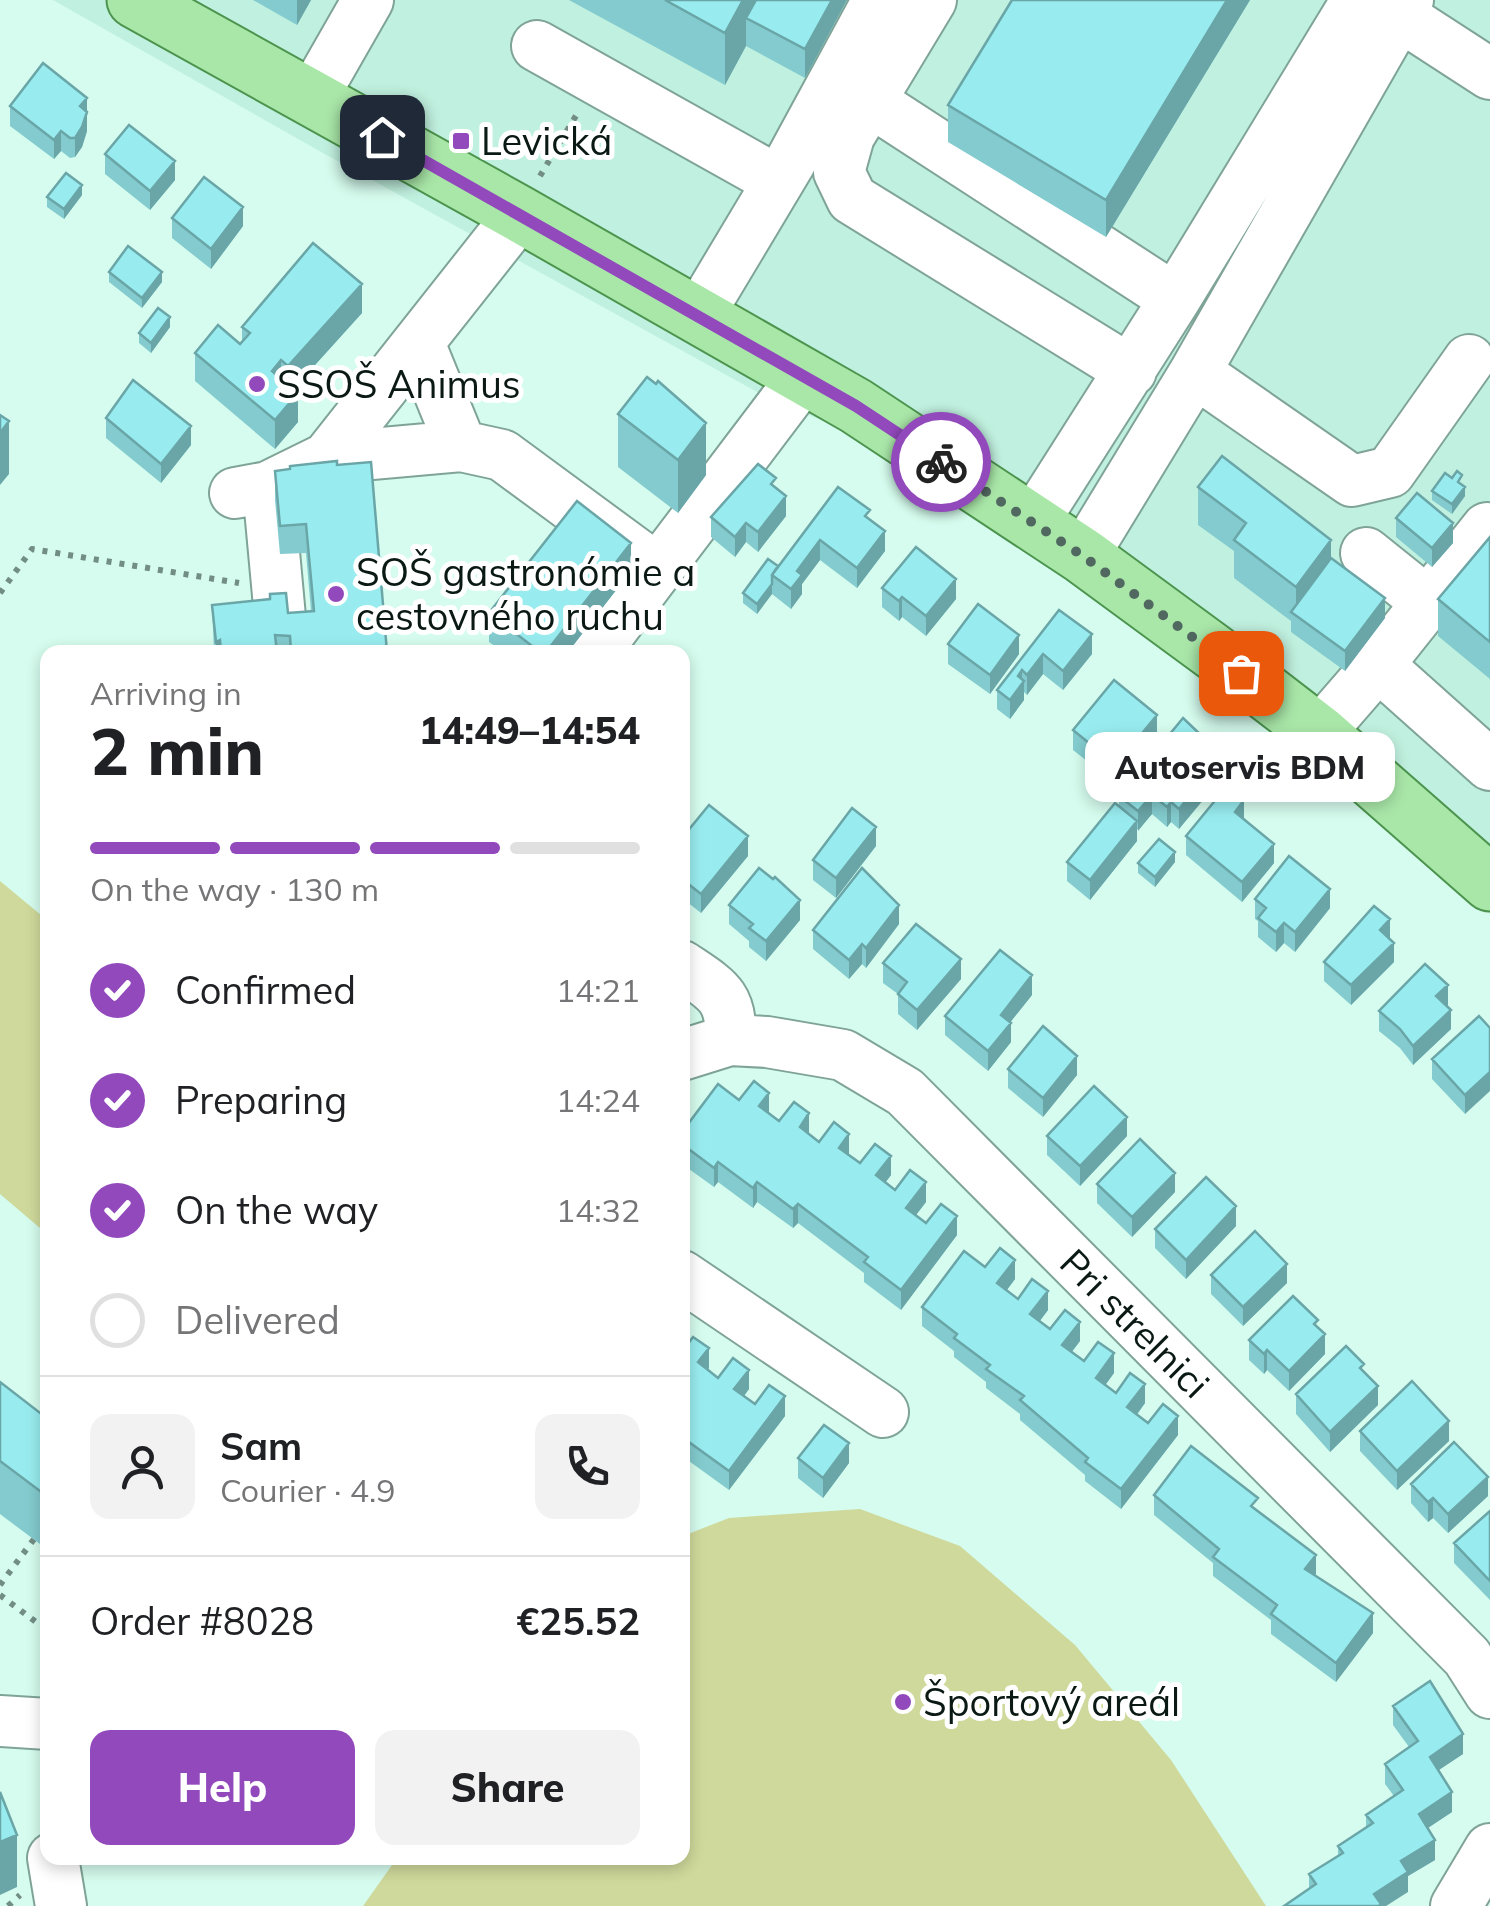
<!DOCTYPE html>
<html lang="en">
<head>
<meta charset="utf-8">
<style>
	body { margin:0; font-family:Mulish,sans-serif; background:#f2f2f2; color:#202124; height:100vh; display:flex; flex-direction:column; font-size:38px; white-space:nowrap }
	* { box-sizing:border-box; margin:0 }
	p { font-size:32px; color:#757577 }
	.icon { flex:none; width:55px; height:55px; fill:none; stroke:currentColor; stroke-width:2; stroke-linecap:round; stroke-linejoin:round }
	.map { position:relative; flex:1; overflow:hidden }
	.sheet { position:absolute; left:40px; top:645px; width:650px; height:1220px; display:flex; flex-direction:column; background:#fff; border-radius:20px; box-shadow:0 5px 15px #0003 }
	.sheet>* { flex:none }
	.pin { position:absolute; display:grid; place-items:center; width:85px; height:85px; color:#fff; margin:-42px; border-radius:20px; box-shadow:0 5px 15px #0006 }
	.courier { position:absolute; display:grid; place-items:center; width:100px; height:100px; margin:-50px; border:8px solid #9249bc; border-radius:50%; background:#fff; color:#222; box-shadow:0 2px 12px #0007 }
	.bubble { position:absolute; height:70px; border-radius:20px; background:#fff; box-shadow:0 5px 15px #0003; font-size:32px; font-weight:800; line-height:70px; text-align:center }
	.headline em { font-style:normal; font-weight:800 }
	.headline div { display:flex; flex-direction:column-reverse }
	.headline { display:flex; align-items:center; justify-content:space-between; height:170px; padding:0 50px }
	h1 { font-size:65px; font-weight:800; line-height:75px }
	.bar { display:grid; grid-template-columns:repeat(4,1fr); gap:15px 10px; align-content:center; height:120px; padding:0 50px }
	.bar i { height:12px; border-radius:8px; background:#e0e0e0 }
	.bar .active { background:#9249bc }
	.bar p { grid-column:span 4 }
	.line { display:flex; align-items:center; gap:25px; padding:0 50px; border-top:2px solid #e0e0e0 }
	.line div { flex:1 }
	.round { display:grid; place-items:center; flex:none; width:105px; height:105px; border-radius:20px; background:#f2f2f2 }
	ol { padding:0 50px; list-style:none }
	li { display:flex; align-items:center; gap:30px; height:110px }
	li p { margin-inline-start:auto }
	li .icon { padding:10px; border-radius:50%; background:#9249bc; color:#fff; stroke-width:4 }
	li:last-child { color:#757577 }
	li i { width:55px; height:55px; border:5px solid #e0e0e0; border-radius:50% }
	.action { display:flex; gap:20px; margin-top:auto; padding:20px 50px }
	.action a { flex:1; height:115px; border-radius:20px; background:#9249bc; color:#fff; font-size:40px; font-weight:800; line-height:115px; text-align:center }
	.action a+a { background:#f2f2f2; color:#202124 }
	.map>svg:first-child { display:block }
	.built { fill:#c0f0df }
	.garden { fill:#cfd99b }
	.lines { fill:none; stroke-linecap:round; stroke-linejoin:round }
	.minor-casing { stroke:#7fa497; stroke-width:54 }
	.major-casing { stroke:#4c944e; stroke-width:59 }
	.path { stroke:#728d83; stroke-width:6; stroke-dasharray:5 8; stroke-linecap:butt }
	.minor { stroke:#fff; stroke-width:50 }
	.major { stroke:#a9e7a8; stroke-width:55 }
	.wall { fill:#83cbce }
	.shaded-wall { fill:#6aa5a7 }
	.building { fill:#98ecef; stroke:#6aa5a7; stroke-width:2.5 }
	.done { stroke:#516860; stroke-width:10; stroke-dasharray:0 18 }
	.route { stroke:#9249bc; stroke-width:12 }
	.poi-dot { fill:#9249bc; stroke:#fff; stroke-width:4 }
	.labels { text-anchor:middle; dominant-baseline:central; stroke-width:10; stroke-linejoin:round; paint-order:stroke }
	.poi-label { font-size:38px; fill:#0a1914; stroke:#fff; text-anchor:start }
	.street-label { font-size:38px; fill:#0a1914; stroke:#fff }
</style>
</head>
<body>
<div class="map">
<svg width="1490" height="1906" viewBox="0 0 1490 1906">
	<rect width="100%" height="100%" fill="#d5fcee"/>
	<path class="built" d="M53,0h1437v914l-96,-93 -211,-171 -296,-203 -117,-48 -447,-246z"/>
	<path class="garden" d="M0,881l47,39v314l-47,-40z
		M860,1509l100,37 115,99 96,115 95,146h-903l34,-48h285l1,-322 46,-18z"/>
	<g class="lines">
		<g class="minor-casing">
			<path id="minor" d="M931,0l-61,101 305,198 -142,223
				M1399,15l91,59
				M537,46l241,135
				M312,98l56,-98
				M870,101l-21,35 -10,36 13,27 279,172
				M1175,299l182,-299
				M698,316l91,-152 89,-164
				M419,343l42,103
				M1195,372l157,109 38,-9 79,-112
				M327,458l177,-224
				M268,487l12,130
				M235,493l33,-6 59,-29 134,-12 41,9 155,114
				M1366,553l61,49
				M1083,556l112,-184 213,-372
				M595,652l209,-276
				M1378,665l109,-137
				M1319,733l59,-68 112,100
				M682,966c34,23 51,30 48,74
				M682,1055l48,-15 37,2 76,13 62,37 562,565 23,36
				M682,1276l201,136
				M0,1721l48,3
				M53,1858l8,48
				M1456,1906l34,-57"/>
		</g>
		<g class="major-casing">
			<path id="major" d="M135,0l383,213 338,193 227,150 132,97 104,80 171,150"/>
		</g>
		<path class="path" d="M540,176l37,-62
			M0,593l32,-44 207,34
			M0,1585l34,-46
			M0,1595l48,36
			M44,1678l4,-17
			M8,1906l12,-11"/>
		<use href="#minor" class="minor"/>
		<use href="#major" class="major"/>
	</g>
	<path class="wall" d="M253,0h58l-14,25z
		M569,0h278l-42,78 -59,-32 -21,39z
		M1250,0l-144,237 -158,-95v-37z
		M87,98v33l-5,16 -7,10 -5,1 -9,-7 -7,8 -44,-33v-20z
		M105,154l70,26 -25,30 -45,-36z
		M82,195l-18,24 -17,-12v-10z
		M172,218l71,8 -32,43 -39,-31z
		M109,272l53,10 -20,26 -33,-26z
		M362,313l-69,76 5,33 -23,27 -80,-68v-28l45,-9 2,-2v-15z
		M170,327l-19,26 -12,-10v-10z
		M618,414l88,61 -28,38 -60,-46z
		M106,418l85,27 -30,38 -55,-45z
		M275,471l112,181h-173l-2,-47 76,8 23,-2 -5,-58 -26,1 -5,-54z
		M1462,485l3,11 -13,18 -20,-14v-9z
		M838,487l32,33 15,31 -28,37 -37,-28 -18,24v10l-11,15 -19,-15 -15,20 -14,-11v-10l35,-27z
		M1198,487l133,71 54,60 -40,53 -54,-39v-11l-57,-43v-27l-36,-26z
		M776,488l10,28 -28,36 -12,-10 -11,15 -24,-20v-20z
		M1396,518l57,25 -21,24 -36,-30z
		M1490,537v142l-52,-43v-37z
		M631,571l-63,81h-65l-14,-10v-29z
		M882,588l74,11 -30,37 -24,-19 -3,4 -17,-14z
		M1059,610l33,44 -29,36 -20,-16 -16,21 -3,-3v8l-14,19 -13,-10v-19z
		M948,644l71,10 -29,40 -42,-30z
		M1073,730l84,5 -41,49 -43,-34z
		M1223,776l-44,53 -8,-7 -4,5 -15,-13 -15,16v11l-47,59 -23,-19v-19l52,-55v-11z
		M1244,820l30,43 -32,39 -56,-47v-19z
		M682,838l66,18 -47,57 -19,-15z
		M876,846l-40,52 -23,-18v-20z
		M1175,862l-20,25 -17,-14v-10z
		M1255,899l75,9 -35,44 -11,-9 -8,9 -18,-15v-16l-3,-2z
		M729,905l71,15 -34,41 -17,-14v-6l-20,-17z
		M899,924l-33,44 -4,-4 -13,15 -36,-30v-19z
		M1390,939l4,23 -43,43 -27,-24v-19z
		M883,963l78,16 -44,51 -19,-16v-20l-15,-11z
		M1032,995l-22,27 1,20 -23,29 -43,-36v-19z
		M1448,1005l-1,1 4,23 -38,36 -13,-17 -21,-17v-20z
		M1479,1016l-14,98 -33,-35v-20z
		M1008,1069l69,6 -34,42 -35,-29z
		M739,1100l30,12 10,9 30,12 10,9 30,12 -1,1 12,8 31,12 -6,8 10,7 31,12 -10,13 10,8 31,12 -56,75 -37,-28v-9l-66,-50 -5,5 -36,-26 -4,6 -35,-26 -4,5 -32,-23v-32z
		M1047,1136h80l-47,50 -33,-31z
		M1097,1184l78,8 -43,45 -35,-34z
		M1236,1226l-50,53 -31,-31v-19z
		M985,1267l30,12 -8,11 11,9 30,11 -9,12 11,7 30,12 -8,11 12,9 30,12 -9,12 11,8 29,10 -8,12 11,8 30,12 -57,74 -36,-28v-6l-65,-55v-6l-34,-26v-6l-32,-25v-6l-32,-25v-19z
		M1211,1275l76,8 -44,43 -32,-32z
		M1318,1327l7,27 -36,37 -22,-21 -3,4 -15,-14v-20z
		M682,1352l27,16 -2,2 11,8 31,11 -5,7 11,8 30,12 -56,74 -47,-34z
		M1364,1372l14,33 -48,47 -34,-38v-20z
		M0,1382l48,37v131l-48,-36z
		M1360,1431l89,10 -52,49 -37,-39z
		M798,1458l51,5 -26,35 -25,-20z
		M1411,1484l77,12 -40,37 -15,-15 -5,4 -17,-19z
		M1154,1495l104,16 58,63 -1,1 58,58 -37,49 -65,-48v-14l-58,-44v-13l-59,-48z
		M1490,1511v89l-36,-37v-20z
		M1393,1706l70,48 -25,16 14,42 -25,16 8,32 -27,16v16l-99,-3v-15l29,-19v-9l28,-19v-12l28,-19 -9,-12v-20l24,-17 -16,-22z"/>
	<path class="shaded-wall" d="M297,0h14l-14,25z
		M743,0h12l-9,18v28l-21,39v-52z
		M832,0h15l-42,78v-29z
		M1227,0h23l-144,237v-37z
		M87,98v33l-5,16 -7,10v-19l5,-32z
		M61,131v20l-7,8v-19z
		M175,161v19l-25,30v-19z
		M82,185v10l-18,24v-10z
		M243,207v19l-32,43v-20z
		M162,272v10l-20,26v-10z
		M362,284v29l-74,82v-29z
		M170,317v10l-19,26v-10z
		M281,360v28l-9,-17z
		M298,393v29l-23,27v-29z
		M9,421v53l-9,11v-52z
		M706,423v52l-28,38v-53z
		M191,426v19l-30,38v-19z
		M1465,487v9l-13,18v-10z
		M786,496v20l-28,36v-20z
		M746,523v19l-11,15v-20z
		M1453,523v20l-21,24v-19z
		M885,531v20l-28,37v-20z
		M820,540v20l-18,24v10l-11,15v-20l6,-18z
		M1331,540v38l-35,38v-29z
		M631,543v28l-63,81h-22z
		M956,579v20l-30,37v-20z
		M772,584v10l-15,20v-10z
		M902,597v20l-3,4v-20z
		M1385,598v20l-40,53v-20z
		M1092,634v20l-29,36v-19z
		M1019,635v19l-29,40v-19z
		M220,640v12h-4v-10z
		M1043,654v20l-16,21v-20z
		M1022,670v14l2,-3v19l-14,19v-19l8,-24z
		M1157,715v20l-41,49v-19z
		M1223,756v20l-44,53v-20z
		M1152,795v19l-14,17v-20z
		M1244,800v19l-9,-7z
		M1171,802v20l-4,5v-20z
		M1137,821v20l-47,59v-20z
		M876,827v19l-40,52v-20z
		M748,836v20l-47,57v-19z
		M1274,844v19l-32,39v-20z
		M1175,852v10l-20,25v-10z
		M1330,889v19l-35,44v-20z
		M800,900v20l-34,41v-20z
		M899,905v19l-33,44v-20z
		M1390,919v20l-10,-9z
		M1284,923v20l-8,9v-20z
		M1394,943v19l-43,43v-20z
		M862,944v20l-13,15v-19z
		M961,959v20l-44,51v-20z
		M1032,975v20l-31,39v-19z
		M1448,985v20l-12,10v-19z
		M1451,1010v19l-38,36v-19z
		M1011,1023v19l-23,29v-20z
		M1077,1056v19l-34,42v-19z
		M1490,1072v19l-25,23v-19z
		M769,1093v19l-10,14v-20z
		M809,1113v20l-9,13v-19z
		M1127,1117v19l-47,50v-20z
		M849,1134v20l-10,13v-19z
		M891,1156v19l-15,20v-20z
		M718,1162v20l-4,5v-19z
		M1175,1173v19l-43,45v-20z
		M757,1182v20l-4,6v-20z
		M926,1182v20l-20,26v-20z
		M798,1204v19l-5,5v-19z
		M1236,1206v20l-50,53v-19z
		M957,1216v19l-56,75v-20z
		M1015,1260v19l-18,24v-20z
		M1287,1264v19l-44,43v-19z
		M1048,1291v19l-18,24v-20z
		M1080,1322v19l-18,23v-19z
		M1325,1334v20l-36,37v-20z
		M709,1348v20l-11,14v-20z
		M1267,1350v20l-3,4v-20z
		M1114,1353v20l-18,25v-20z
		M749,1370v19l-15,20v-20z
		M1145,1384v19l-18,24v-20z
		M1378,1386v19l-48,47v-20z
		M785,1396v20l-56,74v-19z
		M1178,1416v19l-57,74v-20z
		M1449,1421v20l-52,49v-19z
		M849,1443v20l-26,35v-20z
		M1488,1477v19l-40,37v-19z
		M1433,1498v20l-5,4v-20z
		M1316,1555v19l-11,14v-19z
		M1373,1613v20l-37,49v-19z
		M1463,1734v20l-33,22v-19z
		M1452,1792v20l-33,22v-20z
		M17,1835v52l-17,8v-53z
		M1435,1840v20l-27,16v16l-22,14h-12v-12l27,-33z"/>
	<path class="building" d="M665,0h78l-18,33z
		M756,0h76l-27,49 -59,-31z
		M1012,0h215l-121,200 -158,-95z
		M43,63l44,35 -7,8 7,6 -5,15 -7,11h-5l-9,-7 -7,9 -44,-34z
		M129,125l46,36 -25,30 -45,-37z
		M66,173l16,12 -18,24 -17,-12z
		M204,177l39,30 -32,42 -39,-31z
		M313,243l49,41 -74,82 -7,-6 -9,11 26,22 -23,27 -80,-67 23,-28 22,19 10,-11 -8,-6z
		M128,246l34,26 -20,26 -33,-26z
		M158,308l12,9 -19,26 -12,-10z
		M647,377l9,7 2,-3 48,42 -28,37 -60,-46z
		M133,380l58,46 -30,38 -55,-46z
		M0,415l9,6 -9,12z
		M1222,456l109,84 -35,47 -62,-47 12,-17 -48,-36z
		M337,461v4l34,-3 16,190h-96l-1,-16 -15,-1 2,17h-56l-1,-12 -4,2 -4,-37 58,-6v-5l16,-1 2,20 26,-2 -8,-87 -26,2 -5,-55 15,-2v-3z
		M758,464l18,14 -5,6 15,12 -28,36 -12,-9 -11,14 -24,-20z
		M1457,471l5,4 -4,7 7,5 -13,17 -20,-13 13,-18 7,5z
		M838,487l32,23 -5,6 20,15 -28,37 -37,-28 -23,31 5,4 -11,14 -19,-14z
		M1417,493l36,30 -21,25 -36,-30z
		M577,501l54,42 -85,109h-6l-51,-39z
		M1490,537v105l-52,-43z
		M916,547l40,32 -30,37 -24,-19 -3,4 -17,-13z
		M1331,558l54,40 -40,53 -54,-39z
		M768,559l10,7 -6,9v9l-15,20 -14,-11z
		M978,604l41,31 -29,40 -42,-31z
		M1059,610l33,24 -29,37 -20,-17 -16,21 -5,-5 -4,6 6,5 -14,19 -13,-10z
		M1114,680l43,35 -41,50 -43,-35z
		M1183,718l40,38 -44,53 -8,-7 -4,5 -15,-12 -14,16 -19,-15z
		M1227,786l17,14 -9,12 39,32 -32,38 -56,-46z
		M1115,803l22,18 -47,59 -23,-18z
		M709,805l39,31 -47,58 -19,-15v-41z
		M852,808l24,19 -40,51 -23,-18z
		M1159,839l16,13 -20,25 -17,-14z
		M1289,856l41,33 -35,43 -11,-9 -8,9 -18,-14 8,-10 -11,-9z
		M759,868l14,11 2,-2 25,23 -34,41 -17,-13 4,-4 -24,-19z
		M862,868l37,37 -33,43 -4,-4 -13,16 -36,-30z
		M1374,906l16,13 -10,11 14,13 -43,42 -27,-23z
		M916,924l45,35 -44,51 -19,-16 9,-12 -24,-19z
		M1000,950l32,25 -31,40 10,8 -23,28 -43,-35z
		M1425,964l23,21 -12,11 15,14 -38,36 -13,-17 -21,-18z
		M1479,1016l11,12v44l-25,23 -33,-36z
		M1043,1026l34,30 -34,42 -35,-29z
		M754,1081l15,12 -10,13 20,15 15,-19 15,11 -9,14 19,15 15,-20 15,12 -10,14 21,15 15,-19 16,12 -15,19 19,15 15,-20 16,12 -20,26 20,15 15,-19 16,12 -56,74 -37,-28 4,-5 -70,-53 -5,5 -36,-27 -4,6 -35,-26 -4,6 -32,-24v-12l36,-48 21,16z
		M1094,1086l33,31 -47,49 -33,-30z
		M1140,1139l35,34 -43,44 -35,-33z
		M1206,1177l30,29 -50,54 -31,-31z
		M1255,1231l32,33 -44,43 -32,-32z
		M1000,1248l15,12 -18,23 21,16 14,-20 16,12 -18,23 20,15 15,-19 15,12 -18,23 22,16 14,-19 16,11 -18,25 20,15 14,-20 15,11 -18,23 21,16 15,-19 15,12 -57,73 -36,-27 3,-4 -68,-58 4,-4 -38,-27 4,-4 -36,-27 3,-4 -35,-27 42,-56 21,16z
		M1293,1296l25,24 -4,4 11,10 -36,37 -22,-21 -3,4 -15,-14z
		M693,1337l16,11 -11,14 20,16 15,-20 16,12 -15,19 21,15 14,-19 16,11 -56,75 -47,-34v-85z
		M1346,1346l18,18 -4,4 18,18 -48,46 -34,-38z
		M1412,1381l37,40 -52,50 -37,-40z
		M0,1382l48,37v78l-48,-36z
		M824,1425l25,18 -26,35 -25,-20z
		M1454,1442l34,35 -40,37 -15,-16 -5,4 -17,-18z
		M1191,1446l67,52 -7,8 65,49 -11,14 68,44 -37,50 -65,-49 6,-9 -64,-48 6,-8 -65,-54z
		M1490,1511v70l-36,-38z
		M1430,1681l33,53 -33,23 22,35 -33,22 16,26 -34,21 7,11 -34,22 7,10 -2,2h-95l32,-22 -7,-10 34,-21 -5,-7 35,-23 -7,-8 37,-25 -18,-26 33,-23 -25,-35z
		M0,1792l17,43 -17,7z"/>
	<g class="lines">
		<path class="done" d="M941,462l142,94 158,117"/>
		<path class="route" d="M382,137l474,269 85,56"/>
	</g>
	<g class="poi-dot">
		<rect x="451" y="131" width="20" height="20" rx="5"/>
		<circle cx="257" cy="384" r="10"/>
		<circle cx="336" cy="594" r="10"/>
		<circle cx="903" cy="1702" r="10"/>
	</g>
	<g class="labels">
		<g class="poi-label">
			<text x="481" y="141">Levická</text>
			<text x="277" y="384">SSOŠ Animus</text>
			<text x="356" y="572">SOŠ gastronómie a<tspan x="356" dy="44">cestovného ruchu</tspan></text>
			<text x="923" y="1702">Športový areál</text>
		</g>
		<g class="street-label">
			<text transform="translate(1135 1323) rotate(45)">Pri strelnici</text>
		</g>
	</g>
</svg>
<div class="pin" style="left:1241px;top:673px;background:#ea580c"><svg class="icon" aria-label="bag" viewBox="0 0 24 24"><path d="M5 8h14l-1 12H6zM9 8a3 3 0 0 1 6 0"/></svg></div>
<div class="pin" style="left:382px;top:137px;background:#1f2937"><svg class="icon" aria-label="home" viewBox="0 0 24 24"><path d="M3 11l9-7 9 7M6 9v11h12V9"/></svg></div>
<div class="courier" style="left:941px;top:462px"><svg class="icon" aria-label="bike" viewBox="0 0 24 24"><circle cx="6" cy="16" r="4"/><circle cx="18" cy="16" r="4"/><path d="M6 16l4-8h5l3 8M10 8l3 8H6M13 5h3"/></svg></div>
<div class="bubble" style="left:1085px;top:732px;width:310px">Autoservis BDM</div>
<section class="sheet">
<div class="headline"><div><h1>2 min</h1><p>Arriving in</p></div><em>14:49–14:54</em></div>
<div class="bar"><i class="active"></i><i class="active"></i><i class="active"></i><i></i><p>On the way · 130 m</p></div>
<ol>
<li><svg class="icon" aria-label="check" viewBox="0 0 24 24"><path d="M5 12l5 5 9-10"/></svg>Confirmed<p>14:21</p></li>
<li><svg class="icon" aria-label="check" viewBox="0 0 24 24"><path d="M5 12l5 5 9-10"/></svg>Preparing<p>14:24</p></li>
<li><svg class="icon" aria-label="check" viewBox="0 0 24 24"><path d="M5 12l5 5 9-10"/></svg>On the way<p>14:32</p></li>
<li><i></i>Delivered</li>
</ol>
<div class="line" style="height:180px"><a class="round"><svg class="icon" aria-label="person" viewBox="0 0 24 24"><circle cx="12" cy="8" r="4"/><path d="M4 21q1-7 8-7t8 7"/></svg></a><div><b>Sam</b><p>Courier · 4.9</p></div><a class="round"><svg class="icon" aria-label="phone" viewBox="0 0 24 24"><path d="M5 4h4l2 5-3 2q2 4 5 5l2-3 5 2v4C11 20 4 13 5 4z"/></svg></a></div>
<div class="line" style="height:130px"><div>Order #8028</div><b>€25.52</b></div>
<div class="action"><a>Help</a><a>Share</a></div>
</section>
</div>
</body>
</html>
